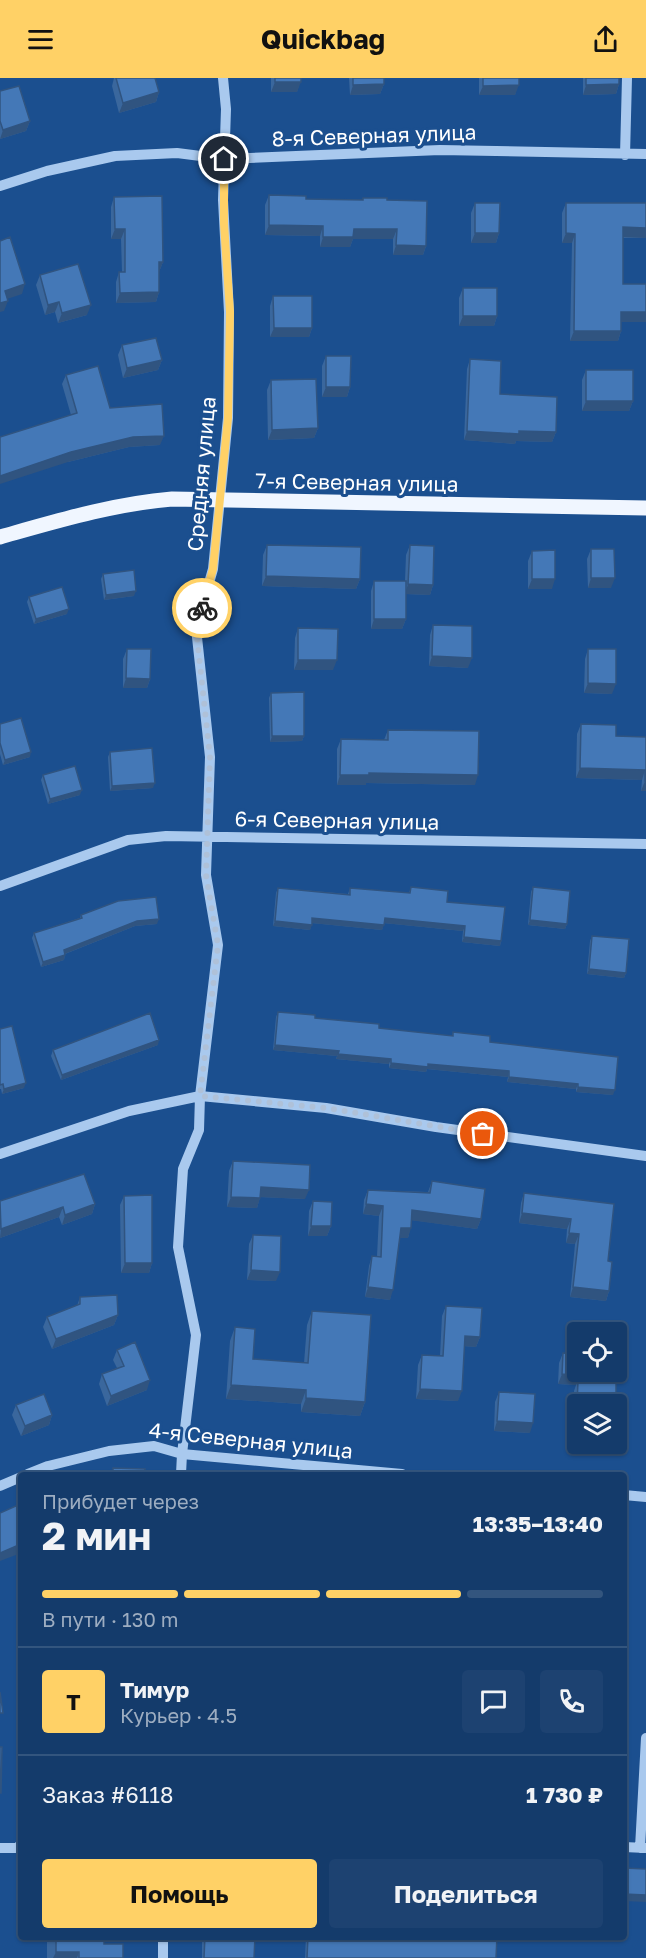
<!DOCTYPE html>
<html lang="ru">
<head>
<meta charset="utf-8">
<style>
	body { margin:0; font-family:"Golos Text",sans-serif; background:#1d4271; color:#f1f3f6; height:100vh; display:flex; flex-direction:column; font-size:22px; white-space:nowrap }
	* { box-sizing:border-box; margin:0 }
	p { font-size:20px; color:#9dadc1 }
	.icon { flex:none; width:33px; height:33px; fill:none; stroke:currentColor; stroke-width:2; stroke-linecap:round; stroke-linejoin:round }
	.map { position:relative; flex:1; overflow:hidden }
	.drawer { position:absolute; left:18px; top:1394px; width:609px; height:468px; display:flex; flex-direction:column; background:#143b6b; border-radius:6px; box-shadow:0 2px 4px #0004,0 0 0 2px #33557e }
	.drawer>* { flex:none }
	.controls { position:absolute; left:567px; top:1244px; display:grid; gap:12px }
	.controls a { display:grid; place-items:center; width:60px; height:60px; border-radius:6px; background:#143b6b; box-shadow:0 2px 4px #0004,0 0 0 2px #33557e; font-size:30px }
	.pin { position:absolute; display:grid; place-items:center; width:51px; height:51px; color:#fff; margin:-26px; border:3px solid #fff; border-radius:50%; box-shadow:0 2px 6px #0007 }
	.courier { position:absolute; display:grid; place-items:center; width:60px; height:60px; margin:-30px; border:4px solid #ffd166; border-radius:50%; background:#fff; color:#222; box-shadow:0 2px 8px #0007 }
	.overview em { font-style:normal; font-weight:700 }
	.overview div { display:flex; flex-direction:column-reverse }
	.overview { display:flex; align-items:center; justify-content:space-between; height:102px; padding:0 24px }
	h1 { font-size:39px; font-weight:700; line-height:45px }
	.bar { display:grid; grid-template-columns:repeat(4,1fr); gap:9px 6px; align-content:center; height:72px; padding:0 24px }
	.bar i { height:8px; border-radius:4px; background:#33557e }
	.bar .selected { background:#ffd166 }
	.bar p { grid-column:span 4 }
	.line { display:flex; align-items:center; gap:15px; padding:0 24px; border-top:2px solid #33557e }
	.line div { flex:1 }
	.round { display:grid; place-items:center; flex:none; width:63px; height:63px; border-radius:6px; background:#1d4271 }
	.action { display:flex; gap:12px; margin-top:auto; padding:12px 24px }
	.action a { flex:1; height:69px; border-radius:6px; background:#ffd166; color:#111; font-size:24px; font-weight:700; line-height:69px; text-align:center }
	.action a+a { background:#1d4271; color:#f1f3f6 }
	header { display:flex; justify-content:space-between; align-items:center; height:78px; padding:0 24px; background:#ffd166; color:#111; font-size:27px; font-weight:700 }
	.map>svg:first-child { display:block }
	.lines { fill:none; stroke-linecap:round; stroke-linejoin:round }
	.minor { stroke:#a9c9ee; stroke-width:10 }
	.major { stroke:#f0f6ff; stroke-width:15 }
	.wall { fill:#3a679d }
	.shaded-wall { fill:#305480 }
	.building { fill:#4478b7; stroke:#305480; stroke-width:1.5 }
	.done { stroke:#afc1d8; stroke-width:6; stroke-dasharray:0 10.8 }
	.route { stroke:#ffd166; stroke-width:8 }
	.labels { text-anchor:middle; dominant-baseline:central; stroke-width:6; stroke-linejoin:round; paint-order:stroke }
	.street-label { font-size:21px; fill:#fff; stroke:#1b4f8f }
</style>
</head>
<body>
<header><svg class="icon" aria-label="menu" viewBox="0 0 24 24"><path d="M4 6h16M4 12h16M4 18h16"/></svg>Quickbag<svg class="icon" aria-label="share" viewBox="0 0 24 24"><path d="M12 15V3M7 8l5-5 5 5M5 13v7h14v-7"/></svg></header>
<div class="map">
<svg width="646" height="1880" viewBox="0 0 646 1880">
	<rect width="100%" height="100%" fill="#1b4f8f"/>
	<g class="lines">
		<path class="minor" d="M625,77l2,-77
			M0,108l47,-15 68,-15 62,-3 47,6 216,-9 206,4
			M0,808l128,-46 38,-4 480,8
			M0,1076l129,-43 71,-15 126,12 110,19 210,29
			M28,1396l20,-8 61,-15 45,-5 28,8 220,20
			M181,1396l1,-20 14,-119 -18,-88 5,-78 16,-39 1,-34 18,-151 -12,-70 4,-118 -14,-129 17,-59 15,-151 1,-106 -6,-112 3,-91 -3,-31
			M0,1408l21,-9
			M624,1417l22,2
			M624,1769l22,1
			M0,1770h17l4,-4
			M640,1770l6,-110
			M163,1880v-22"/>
		<path class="major" d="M0,459c57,-16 113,-33 172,-38l474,9"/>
	</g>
	<path class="wall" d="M114,0h41l4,14 -3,10 -37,11 -7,-27z
		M271,0h30l-4,14h-26z
		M349,0h35v6l-4,10 -30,1z
		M479,0h40l-4,17h-36z
		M583,0h36v6l-3,10 -33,1z
		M0,13l30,30 -4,10 -26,8z
		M269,117l37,4 56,1 1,-2 24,2 39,46 -3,9h-30v-16h-40l-3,8h-30v-11l-55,-1v-30z
		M114,119l49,65 -4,10v20l-3,10 -40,1v-21l3,-10h3l-1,-33h-10v-32z
		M475,125l24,30 -3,10h-25v-30z
		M566,125h80v35h-23v46l23,38h-25v9l-3,10h-48l2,-98h-10v-30z
		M40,197l47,40 -29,8 -3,-11 -10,3 -9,-30z
		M463,210l34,28 -3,10h-35v-28z
		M273,218l39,32 -3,9h-39v-31z
		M122,267l40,15 -4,10 -35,8 -5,-23z
		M326,278l24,31 -3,10h-25v-31z
		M470,281l30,35 56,38 -4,10 -36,-1 -1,3 -51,-4 3,-71z
		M586,292l47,31 -4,10h-47v-31z
		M66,297l44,33 50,37 -31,2 -61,15 3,-47 -9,-31z
		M271,302l47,48 -4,10 -46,2 -1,-50z
		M267,467l93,34 -4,10 -94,-3 1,-31z
		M410,467l23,40 -3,10 -24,-1v25l-4,10h-31v-38l3,-10h31l1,-26z
		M591,471l20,39h-23l-1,-29z
		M532,473l20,38h-24v-28z
		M103,496l31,22 -30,4 -3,-21z
		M29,519l38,17 -33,10 -7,-22z
		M433,547l35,43 -39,-2 1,-31z
		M298,550l35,42h-39l1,-32z
		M127,571l23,30 -3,9h-24v-29z
		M588,571l24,45 -28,-1 1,-34z
		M271,615l33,43 -2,5 -32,1 -1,-44z
		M0,646l30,33 -27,8 -3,-11z
		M581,646l35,12 30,1v54h-5l1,-11 -66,-2 1,-44z
		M388,652l87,55 -109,-2v2h-29v-36l4,-10 43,1z
		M110,674l43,36 -43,3 -2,-34z
		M43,697l37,20 -32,9 -7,-24z
		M411,809l36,15 54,39 -1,5 -38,-4 1,-11 -79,-8 -2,7 -70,-7 -2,7 -37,-4 3,-33 2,-5 70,6 2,-6 59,5z
		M533,809l34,37 -2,5 -37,-4 3,-33z
		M81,837l76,9 -22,2 -70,28 -1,6 -23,7 -9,-29 2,-5 46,-15z
		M592,858l34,37 -2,5 -37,-4 3,-33z
		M278,934l101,16 73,8 1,-4 37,10 123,53 -37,-3v-3l-69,-7 1,-5 -81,-8 -1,3 -37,-4v-4l-53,-5 1,-3 -64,-6 3,-33z
		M0,951l24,59 -22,6 -1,-5h-1z
		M158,967l-97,35 -10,-24 2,-6z
		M233,1083l72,38 -45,-2 -3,11 -30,-1 2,-36z
		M432,1103l49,38 -4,10 -65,-9 -4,18h-8l-10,62 -25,-3 4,-31 3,-10h5l2,-40 -16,-2 1,-14 4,-10 60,2z
		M524,1115l90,11 -6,57 1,30 -3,10 -36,-4 5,-53 -9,-1 1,-14 -48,-6 2,-20z
		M124,1118l28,67 -3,10h-28l-1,-68z
		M0,1123l95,3 -3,10 -30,11 -3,-8 -59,21z
		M313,1123l18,25 -4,10h-19l1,-25z
		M253,1157l23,46 -29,-1 2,-36z
		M80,1219l38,18 -4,10 -62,24 -9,-22 4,-10 30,-11z
		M446,1228l34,31 -4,10 -12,-1 -6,55 -42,-2 2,-34 4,-10 18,1 2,-40z
		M312,1233l53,91 -5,14 -59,-4v-8l-75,-5 4,-58 5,-14 18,32 51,4 3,-38z
		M117,1272l30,40 -40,16 -8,-22 3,-10 15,-6 -4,-8z
		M563,1275l25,23 -2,5 -8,58h-5l1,-48 2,-6 -18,-1 1,-21z
		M499,1314l31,41 -36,-2 1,-29z
		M16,1327l36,10 -3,10 -28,11 -9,-21z
		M47,1858h57v8l19,14h-76z
		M202,1858h53l-1,22h-52z
		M306,1858h191l-1,22h-191z"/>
	<path class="shaded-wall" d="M275,4h26l-4,10h-26z
		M384,6l-4,10 -30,1 3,-10z
		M619,6l-3,10 -33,1 3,-10z
		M519,7l-4,10h-36l4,-9z
		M159,14l-3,10 -37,11 4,-10z
		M30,43l-4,10 -26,8 3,-9z
		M269,147l54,1 -3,10 -55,-1z
		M623,149l23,1v10l-27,-1z
		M115,151h10l-4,10h-10z
		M354,151h43l-4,10h-40l-3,8h-30l3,-10z
		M475,155h24l-3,10h-25z
		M566,155l9,1 -3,9h-10z
		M396,167l30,1 -3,9h-30z
		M159,184h4l-4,10z
		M25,206l-3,10 -21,7 4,-10z
		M159,214l-3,10 -40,1 4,-10z
		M8,223l-4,10 -4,1v-9z
		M59,224l-4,10 -10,3 3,-10z
		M91,227l-4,10 -29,8 4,-10z
		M621,234h25v10h-28z
		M463,238h34l-3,10h-35z
		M274,250h38l-3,9h-39z
		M574,253h47l-3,10h-48z
		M162,282l-4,10 -35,8 4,-10z
		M326,309h24l-3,10h-25z
		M586,323h47l-4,10h-47z
		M318,350l-4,10 -46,2 4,-10z
		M467,353h52l37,1 -4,10 -36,-1 -1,3 -51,-4z
		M164,358l-4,9 -31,2 -61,15 -68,22v-8l71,-24 62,-15z
		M266,498l94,3 -4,10 -94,-3z
		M591,500h24l-4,10h-23z
		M532,501h23l-3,10h-24z
		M408,506l25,1 -3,10 -25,-1z
		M136,513l-2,5 -30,4 2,-5z
		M69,531l-2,5 -33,10 2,-5z
		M374,541h32l-4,10h-31z
		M432,578l40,2 -4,10 -39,-2z
		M298,582h39l-4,10h-39z
		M126,600l24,1 -3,9h-24z
		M588,605l28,1 -4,10 -28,-1z
		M272,658h32l-2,5 -32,1z
		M31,674l-1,5 -27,8 2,-5z
		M580,690l65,2 -3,10 -66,-2z
		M369,695l109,2 -3,10 -109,-2v2h-29l3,-10z
		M645,703h1v10h-5z
		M155,705l-2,5 -43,3 2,-5z
		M82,712l-2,5 -32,9 2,-5z
		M312,840l72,7 -2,5 -71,-7z
		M385,840l80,8 -2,5 -80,-8z
		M159,841l-2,5 -22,2 -73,29 2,-5 73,-29z
		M530,842l37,4 -2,5 -37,-4z
		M275,843l37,4 -2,5 -37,-4z
		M464,859l37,4 -1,5 -38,-4z
		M65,877l-1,5 -23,7 2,-5z
		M589,891l37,4 -2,5 -37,-4z
		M159,962l-1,5 -97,35 1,-5z
		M275,967l64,6 -2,5 -64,-6z
		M338,976l53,5 -2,5 -53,-5z
		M391,985l37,1 81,7 -1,6 -81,-8 -1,3 -37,-4z
		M509,999l69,7 -2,5 -69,-7z
		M26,1005l-2,5 -22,6 2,-5z
		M578,1009l37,3 -2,5 -37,-3z
		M261,1109l48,3 -4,9 -48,-2z
		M231,1119l29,1 -3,10 -30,-1z
		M95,1126l-3,10 -30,11 3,-10z
		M366,1126l17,2 -4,10 -16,-2z
		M63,1129l-4,10 -59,21 1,-9z
		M412,1132l69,9 -4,10 -68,-9z
		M522,1135l49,6 -4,10 -48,-6z
		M311,1148h20l-4,10h-19z
		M401,1150h10l-3,10h-10z
		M569,1155l10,1 -4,10 -9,-1z
		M125,1185h27l-3,10h-28z
		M251,1192l29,2 -4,9 -29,-1z
		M368,1209l25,3 -3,10 -25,-3z
		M573,1209l36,4 -3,10 -36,-4z
		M118,1237l-4,10 -62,24 4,-10z
		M465,1258l15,1 -4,10 -15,-1z
		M562,1296l26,2 -4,10 -6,-5 -2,4 -18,-1z
		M150,1302l-3,10 -40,16 4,-10z
		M231,1307l75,5 -5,14 -75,-5z
		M420,1311l42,2 -4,10 -42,-2z
		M306,1320l59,4 -5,14 -59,-4z
		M52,1337l-3,10 -28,11 4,-10z
		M497,1343l36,2 -3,10 -36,-2z
		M576,1351h2v10h-5z
		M21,1466v9l-21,8v-8z
		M624,1816l22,1v7l-22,-1z
		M56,1874h23l-2,6h-24z"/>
	<path class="building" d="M116,0h39l4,14 -36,11z
		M275,0h26v4h-26z
		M353,0h31v6l-31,1z
		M483,0h36v7l-36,1z
		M586,0h33v6l-33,1z
		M19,8l11,35 -27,9 -3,-9v-30z
		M269,117l37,1v3l57,1v-2h24v2l40,1 -1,45 -30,-1 1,-16h-43l-1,8h-30v-11l-54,-1z
		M162,118l1,66h-4v30l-39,1 -1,-21h6v-43h-10l-1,-32z
		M475,125h25l-1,30h-24z
		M566,125h80v25l-23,-1v57h23v28h-25v19h-47l1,-97 -9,-1z
		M10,159l15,47 -20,7 3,10 -8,2v-62z
		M78,186l13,41 -29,8 -3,-11 -11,3 -8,-30z
		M463,210h34v28h-34z
		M273,218h39v32h-38z
		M156,260l6,22 -35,8 -5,-23z
		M326,278h25l-1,31h-24z
		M470,281l31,2 -1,33 57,3 -1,35 -37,-1v3l-52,-3z
		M98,288l12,42 52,-4 2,32 -31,1 -62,15 -71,24v-39l77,-24 -11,-38z
		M586,292h47v31h-47z
		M316,301l2,49 -46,2 -1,-50z
		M267,467l94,2 -1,32 -94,-3z
		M410,467l24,1 -1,39 -25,-1z
		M591,471h23l1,29h-24z
		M555,472v29h-23v-28z
		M134,492l2,21 -30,4 -3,-21z
		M374,503h32v38h-32z
		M62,509l7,22 -33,10 -7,-22z
		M433,547l39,1v32l-40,-2z
		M298,550l40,1 -1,31h-39z
		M127,571h24l-1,30 -24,-1z
		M588,571h28v35l-28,-1z
		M304,614v44h-32l-1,-43z
		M21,640l10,34 -26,8 -5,-17v-19z
		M581,646l35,1v11l30,1v44h-1v-11l-65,-2z
		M388,652l91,1 -1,44 -109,-2v2h-29l1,-36 47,1z
		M152,670l3,35 -43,3 -2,-34z
		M75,688l7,24 -32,9 -7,-24z
		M411,809l37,4 -1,11 58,5 -4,34 -37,-4 1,-11 -80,-8 -1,7 -72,-7v7l-37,-4 3,-33 72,7v-7l60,5z
		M533,809l37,4 -3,33 -37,-4z
		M156,819l3,22 -22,2 -73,29 1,5 -22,7 -9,-29 48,-15 -1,-3 37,-14z
		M592,858l37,3 -3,34 -37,-4z
		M278,934l37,3v3l64,6v4l74,8v-4l37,4v6l128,15 -3,33 -37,-3v-3l-69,-7v-6l-81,-7v3l-37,-4v-4l-53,-5 1,-3 -64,-6z
		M150,935l9,27 -97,35 -9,-25z
		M12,948l14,57 -22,6 -1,-5 -3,1v-56z
		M233,1083l77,4 -1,25 -48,-3 -1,11 -29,-1z
		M84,1096l11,30 -30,11 -2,-8 -62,22 -1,-28z
		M432,1103l53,8 -4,30 -69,-9 -1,18h-10l-8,62 -25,-3 4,-31 9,1 2,-51 -17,-2 2,-14 62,3z
		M524,1115l90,11 -6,57 4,1 -3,29 -36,-4 6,-53 -10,-1 2,-14 -49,-6z
		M152,1117v68h-27l-1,-67z
		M313,1123l19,1 -1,24h-20z
		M253,1157l28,1 -1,36 -29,-2z
		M117,1217l1,20 -62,24 -9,-22 33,-13v-7z
		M446,1228l36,2 -2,29 -15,-1 -3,55 -42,-2 2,-34 21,1z
		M312,1233l59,4 -6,87 -59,-4v-8l-75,-5 4,-58 20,2 -2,30 55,4z
		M135,1264l15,38 -39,16 -9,-22 22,-8 -7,-16z
		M563,1275l15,1v17h10v5l-26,-2z
		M578,1303l38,1v22h-38v25h-2z
		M499,1314l36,2 -2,29 -36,-2z
		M44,1316l8,21 -27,11 -9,-21z
		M113,1390l32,1 -1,5h-31z
		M18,1427l3,9v30l-21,9v-40z
		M0,1614l3,21h-3z
		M0,1669h2l-1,46h-1z
		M624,1790l22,1v26l-22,-1z
		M56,1858h48v8h19v14h-44v-6h-23z
		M205,1858h50l-1,22h-50z
		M308,1858h189l-1,22h-189z"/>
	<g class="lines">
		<path class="done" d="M202,530l-6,20 14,129 -4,118 12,70 -18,151 126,12 157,26"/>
		<path class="route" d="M202,530l11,-39 15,-151 2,-106 -6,-88v-65"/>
	</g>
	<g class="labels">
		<g class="street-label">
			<text transform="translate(374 57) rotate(-2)">8-я Северная улица</text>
			<text transform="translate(201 396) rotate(-85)">Средняя улица</text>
			<text transform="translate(357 404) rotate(1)">7-я Северная улица</text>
			<text transform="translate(337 742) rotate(1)">6-я Северная улица</text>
			<text transform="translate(251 1362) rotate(6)">4-я Северная улица</text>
		</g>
	</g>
</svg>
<div class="controls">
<a><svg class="icon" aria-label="locate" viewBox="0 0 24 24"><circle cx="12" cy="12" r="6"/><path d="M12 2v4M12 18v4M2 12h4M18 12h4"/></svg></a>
<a><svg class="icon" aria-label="layers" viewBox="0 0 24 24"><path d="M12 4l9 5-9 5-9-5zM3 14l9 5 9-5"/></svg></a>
</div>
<div class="pin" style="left:483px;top:1056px;background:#ea580c"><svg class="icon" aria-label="bag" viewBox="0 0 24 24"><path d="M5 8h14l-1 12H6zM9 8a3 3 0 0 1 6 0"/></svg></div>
<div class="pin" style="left:224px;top:81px;background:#1f2937"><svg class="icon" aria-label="home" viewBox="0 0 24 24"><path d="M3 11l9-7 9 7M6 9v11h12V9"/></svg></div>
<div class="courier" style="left:202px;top:530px"><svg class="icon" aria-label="bike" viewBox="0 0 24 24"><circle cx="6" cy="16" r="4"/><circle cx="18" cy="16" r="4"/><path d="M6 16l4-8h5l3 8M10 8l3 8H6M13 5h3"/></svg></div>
<section class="drawer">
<div class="overview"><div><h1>2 мин</h1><p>Прибудет через</p></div><em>13:35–13:40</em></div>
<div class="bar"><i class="selected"></i><i class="selected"></i><i class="selected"></i><i></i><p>В пути · 130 m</p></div>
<div class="line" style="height:108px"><b class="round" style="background:#ffd166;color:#111">Т</b><div><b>Тимур</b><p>Курьер · 4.5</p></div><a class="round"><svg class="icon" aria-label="chat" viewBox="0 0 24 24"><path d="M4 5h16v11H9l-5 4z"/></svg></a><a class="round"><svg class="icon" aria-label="phone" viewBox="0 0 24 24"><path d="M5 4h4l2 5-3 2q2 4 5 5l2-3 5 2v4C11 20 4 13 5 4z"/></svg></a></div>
<div class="line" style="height:78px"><div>Заказ #6118</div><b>1 730 ₽</b></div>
<div class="action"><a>Помощь</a><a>Поделиться</a></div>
</section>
</div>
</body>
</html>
